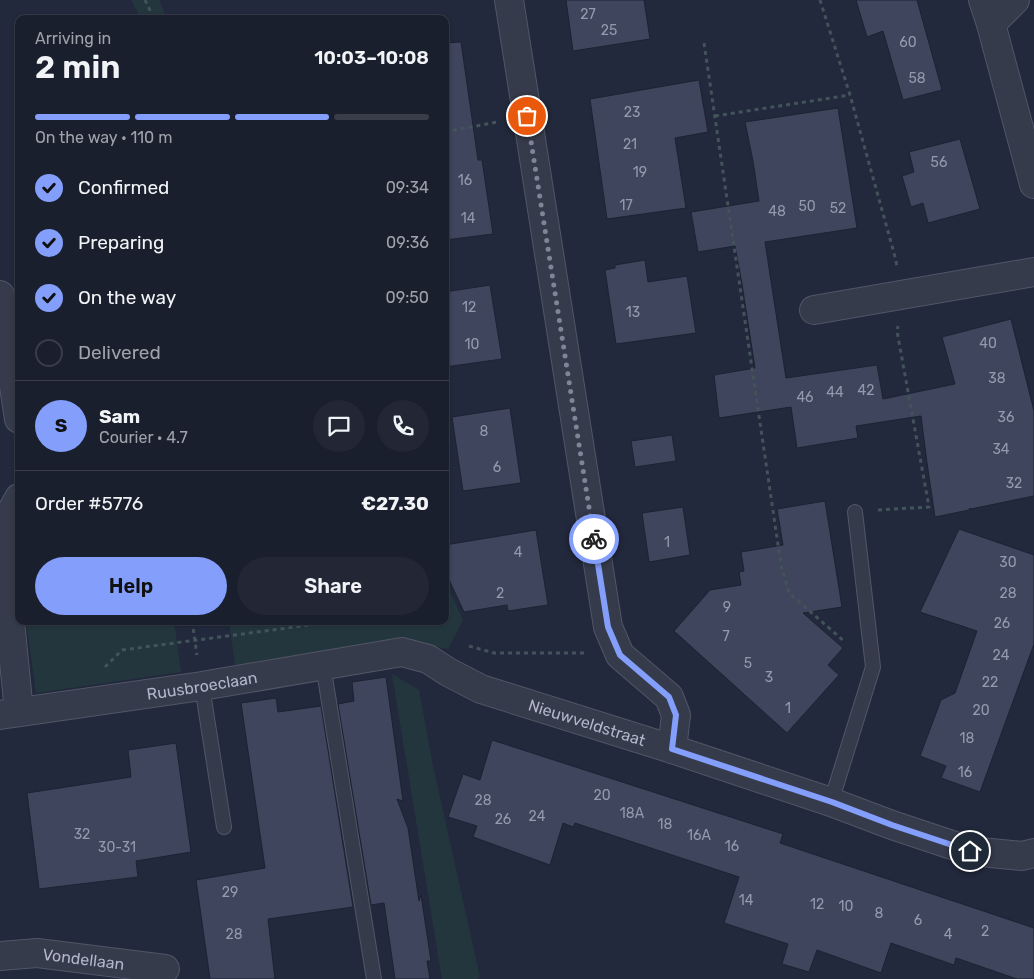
<!DOCTYPE html>
<html lang="en">
<head>
<meta charset="utf-8">
<style>
	body { margin:0; font-family:Rubik,sans-serif; background:#232735; color:#f1f3f6; height:100vh; display:flex; flex-direction:column; font-size:19px; white-space:nowrap }
	* { box-sizing:border-box; margin:0 }
	p { font-size:16px; color:#9fa2aa }
	.icon { flex:none; width:28px; height:28px; fill:none; stroke:currentColor; stroke-width:2; stroke-linecap:round; stroke-linejoin:round }
	.map { position:relative; flex:1; overflow:hidden }
	.details { position:absolute; left:15px; top:15px; width:434px; height:610px; display:flex; flex-direction:column; background:#1a1f2d; border-radius:10px; box-shadow:0 1px 4px #0004,0 0 0 1px #383d49 }
	.details>* { flex:none }
	.pin { position:absolute; display:grid; place-items:center; width:42px; height:42px; color:#fff; margin:-21px; border:2px solid #fff; border-radius:50%; box-shadow:0 1px 5px #0007 }
	.courier { position:absolute; display:grid; place-items:center; width:50px; height:50px; margin:-25px; border:4px solid #839efb; border-radius:50%; background:#fff; color:#222; box-shadow:0 1px 6px #0007 }
	.head em { font-style:normal; font-weight:600 }
	.head div { display:flex; flex-direction:column-reverse }
	.head { display:flex; align-items:center; justify-content:space-between; height:85px; padding:0 20px }
	h1 { font-size:32px; font-weight:600; line-height:38px }
	.bar { display:grid; grid-template-columns:repeat(4,1fr); gap:8px 5px; align-content:center; height:60px; padding:0 20px }
	.bar i { height:6px; border-radius:4px; background:#383d49 }
	.bar .selected { background:#839efb }
	.bar p { grid-column:span 4 }
	.line { display:flex; align-items:center; gap:12px; padding:0 20px; border-top:1px solid #383d49 }
	.line div { flex:1 }
	.round { display:grid; place-items:center; flex:none; width:52px; height:52px; border-radius:26px; background:#232735 }
	ol { padding:0 20px; list-style:none }
	li { display:flex; align-items:center; gap:15px; height:55px }
	li p { margin-inline-start:auto }
	li .icon { padding:5px; border-radius:50%; background:#839efb; color:#111; stroke-width:4 }
	li:last-child { color:#9fa2aa }
	li i { width:28px; height:28px; border:2px solid #383d49; border-radius:50% }
	.cta { display:flex; gap:10px; margin-top:auto; padding:10px 20px }
	.cta a { flex:1; height:58px; border-radius:30px; background:#839efb; color:#111; font-size:20px; font-weight:600; line-height:58px; text-align:center }
	.cta a+a { background:#232735; color:#f1f3f6 }
	.map>svg:first-child { display:block }
	.green { fill:#24363d }
	.building { fill:#3e455c; stroke:#1d2233 }
	.lines { fill:none; stroke-linecap:round; stroke-linejoin:round }
	.lane-casing { stroke:#515667; stroke-width:16 }
	.street-casing { stroke:#515667; stroke-width:30 }
	.path { stroke:#42535a; stroke-width:3; stroke-dasharray:4 4; stroke-linecap:butt }
	.lane { stroke:#363b4c; stroke-width:14 }
	.street { stroke:#363b4c; stroke-width:28 }
	.done { stroke:#7f8597; stroke-width:5; stroke-dasharray:0 9 }
	.route { stroke:#839efb; stroke-width:6 }
	.labels { text-anchor:middle; dominant-baseline:central; stroke-width:4; stroke-linejoin:round; paint-order:stroke }
	.number-label { font-size:14px; fill:#949aad }
	.street-label { font-size:16px; fill:#b1b6c8; stroke:#1b2031 }
</style>
</head>
<body>
<div class="map">
<svg width="1034" height="979" viewBox="0 0 1034 979">
	<rect width="100%" height="100%" fill="#22293c"/>
	<path class="green" d="M131,0h28l8,19h-26z
		M445,581l18,39 -15,29 -52,-9 -161,25 -6,-44h216z
		M26,621h148l7,51 -145,21z
		M392,674l27,16 13,71 48,216 -3,2h-35z"/>
	<path class="building" d="M566,0h78l6,39 -77,12z
		M856,0h61l25,90 -39,10 -20,-69 -16,6z
		M461,42l17,118h4l11,74 -48,6v-197z
		M699,80l9,52 -33,6 11,70 -79,11 -17,-120z
		M838,108l19,120 -92,14 21,136 91,-13 6,34 72,-15 -13,-47 69,-18 23,92v85l-63,13 -1,-1 -1,2 -34,7 -8,-54 -6,-47 -65,10 2,12 -61,10 -6,-41 -72,11 -5,-43 41,-7 -13,-84 -7,-38 -37,6 -7,-40 68,-11 -6,-40 -8,-39z
		M960,139l20,70 -52,14 -5,-20 -12,4 -9,-31 12,-4 -5,-20z
		M645,260l3,22 39,-6 9,57 -80,11 -11,-74 10,-2v-3z
		M490,285l12,74 -57,8v-75z
		M510,408l11,75 -58,8 -11,-74z
		M672,435l4,26 -41,6 -4,-26z
		M825,501l17,106 -39,6 40,35 -15,17 11,10 -52,58 -113,-102 36,-41 31,-5 -2,-13 5,-1 -3,-19 42,-7 -6,-36z
		M683,507l7,48 -41,7 -7,-49z
		M959,529l75,26v89l-54,148 -39,-14 5,-12 -26,-10 21,-56 14,-7 22,-62 -57,-19z
		M536,530l12,75 -40,6 -1,-6 -43,7 -19,-41v-26z
		M386,677l17,124 -6,-2 11,29 11,73 2,-6 10,66h-4l3,18h-35l-11,-76 -13,2 -33,-201 16,-3 -2,-19z
		M276,698l2,14 43,-6 32,201 -85,12 7,60h-65l-14,-99 69,-12 -24,-165z
		M492,740l291,94 -3,9 254,85v51h-17l-61,-21 -2,7 -63,-22 -10,30 -64,-23 -8,22 -27,-8 6,-20 -64,-21 15,-46 -164,-54 -2,4 -10,-4 -13,42 -77,-28 4,-11 -29,-9 15,-43 17,6z
		M176,743l15,109 -55,9 2,16 -99,12 -12,-96 104,-16 -3,-27z"/>
	<g class="lines">
		<g class="lane-casing">
			<path id="lane" d="M323,665l51,314
				M202,686l22,141
				M831,802l42,-135 -18,-155"/>
		</g>
		<g class="street-casing">
			<g id="street">
				<path d="M509,0l99,627 12,28 49,42 7,18 -4,34"/>
				<path d="M983,0l8,24 43,160"/>
				<path d="M991,24l24,-24"/>
				<path d="M0,295l19,124"/>
				<path d="M814,310l220,-38"/>
				<path d="M19,712l-18,-182 18,-32"/>
				<path id="s1" d="M0,715l202,-29 200,-34 26,7 20,13 33,17 191,60 159,53 61,23 78,26 52,5 12,-3"/>
				<path id="s2" d="M0,956l37,-3 128,16"/>
			</g>
		</g>
		<path class="path" d="M145,0l9,19
			M820,0l30,95 44,158 3,13
			M704,43l77,522 8,28 56,49
			M715,116l135,-21
			M445,132l52,-10
			M878,510l51,-3 -32,-176 1,-5
			M192,621l5,34
			M469,646l25,7h90
			M105,667l17,-17 218,-29"/>
		<use href="#lane" class="lane"/>
		<use href="#street" class="street"/>
	</g>
	<g class="lines">
		<path class="done" d="M527,116l67,423"/>
		<path class="route" d="M594,539l14,88 12,28 49,42 7,18 -4,34 160,53 60,23 78,26"/>
	</g>
	<g class="labels">
		<g class="number-label">
			<text x="588" y="14">27</text>
			<text x="609" y="30">25</text>
			<text x="908" y="42">60</text>
			<text x="917" y="78">58</text>
			<text x="632" y="112">23</text>
			<text x="630" y="144">21</text>
			<text x="939" y="162">56</text>
			<text x="640" y="172">19</text>
			<text x="465" y="180">16</text>
			<text x="626" y="205">17</text>
			<text x="807" y="206">50</text>
			<text x="838" y="208">52</text>
			<text x="777" y="211">48</text>
			<text x="468" y="218">14</text>
			<text x="469" y="307">12</text>
			<text x="633" y="312">13</text>
			<text x="988" y="343">40</text>
			<text x="472" y="344">10</text>
			<text x="997" y="378">38</text>
			<text x="866" y="390">42</text>
			<text x="835" y="392">44</text>
			<text x="805" y="397">46</text>
			<text x="1006" y="417">36</text>
			<text x="484" y="431">8</text>
			<text x="1001" y="449">34</text>
			<text x="497" y="467">6</text>
			<text x="1014" y="483">32</text>
			<text x="667" y="542">1</text>
			<text x="518" y="552">4</text>
			<text x="1008" y="562">30</text>
			<text x="500" y="593">2</text>
			<text x="1008" y="593">28</text>
			<text x="727" y="607">9</text>
			<text x="1002" y="623">26</text>
			<text x="726" y="636">7</text>
			<text x="1001" y="655">24</text>
			<text x="748" y="663">5</text>
			<text x="769" y="677">3</text>
			<text x="990" y="682">22</text>
			<text x="788" y="708">1</text>
			<text x="981" y="710">20</text>
			<text x="967" y="738">18</text>
			<text x="965" y="772">16</text>
			<text x="602" y="795">20</text>
			<text x="483" y="800">28</text>
			<text x="632" y="813">18A</text>
			<text x="537" y="816">24</text>
			<text x="503" y="819">26</text>
			<text x="665" y="824">18</text>
			<text x="82" y="834">32</text>
			<text x="699" y="835">16A</text>
			<text x="732" y="846">16</text>
			<text x="117" y="847">30-31</text>
			<text x="230" y="892">29</text>
			<text x="746" y="900">14</text>
			<text x="817" y="904">12</text>
			<text x="846" y="906">10</text>
			<text x="879" y="913">8</text>
			<text x="918" y="920">6</text>
			<text x="985" y="931">2</text>
			<text x="234" y="934">28</text>
			<text x="948" y="934">4</text>
		</g>
		<g class="street-label">
			<text stroke="none"><textPath href="#s1" startOffset="204">Ruusbroeclaan</textPath></text>
			<text stroke="none"><textPath href="#s1" startOffset="606">Nieuwveldstraat</textPath></text>
			<text stroke="none"><textPath href="#s2" startOffset="84">Vondellaan</textPath></text>
		</g>
	</g>
</svg>
<div class="pin" style="left:527px;top:116px;background:#ea580c"><svg class="icon" aria-label="bag" viewBox="0 0 24 24"><path d="M5 8h14l-1 12H6zM9 8a3 3 0 0 1 6 0"/></svg></div>
<div class="pin" style="left:970px;top:851px;background:#1f2937"><svg class="icon" aria-label="home" viewBox="0 0 24 24"><path d="M3 11l9-7 9 7M6 9v11h12V9"/></svg></div>
<div class="courier" style="left:594px;top:539px"><svg class="icon" aria-label="bike" viewBox="0 0 24 24"><circle cx="6" cy="16" r="4"/><circle cx="18" cy="16" r="4"/><path d="M6 16l4-8h5l3 8M10 8l3 8H6M13 5h3"/></svg></div>
<section class="details">
<div class="head"><div><h1>2 min</h1><p>Arriving in</p></div><em>10:03–10:08</em></div>
<div class="bar"><i class="selected"></i><i class="selected"></i><i class="selected"></i><i></i><p>On the way · 110 m</p></div>
<ol>
<li><svg class="icon" aria-label="check" viewBox="0 0 24 24"><path d="M5 12l5 5 9-10"/></svg>Confirmed<p>09:34</p></li>
<li><svg class="icon" aria-label="check" viewBox="0 0 24 24"><path d="M5 12l5 5 9-10"/></svg>Preparing<p>09:36</p></li>
<li><svg class="icon" aria-label="check" viewBox="0 0 24 24"><path d="M5 12l5 5 9-10"/></svg>On the way<p>09:50</p></li>
<li><i></i>Delivered</li>
</ol>
<div class="line" style="height:90px"><b class="round" style="background:#839efb;color:#111">S</b><div><b>Sam</b><p>Courier · 4.7</p></div><a class="round"><svg class="icon" aria-label="chat" viewBox="0 0 24 24"><path d="M4 5h16v11H9l-5 4z"/></svg></a><a class="round"><svg class="icon" aria-label="phone" viewBox="0 0 24 24"><path d="M5 4h4l2 5-3 2q2 4 5 5l2-3 5 2v4C11 20 4 13 5 4z"/></svg></a></div>
<div class="line" style="height:65px"><div>Order #5776</div><b>€27.30</b></div>
<div class="cta"><a>Help</a><a>Share</a></div>
</section>
</div>
</body>
</html>
